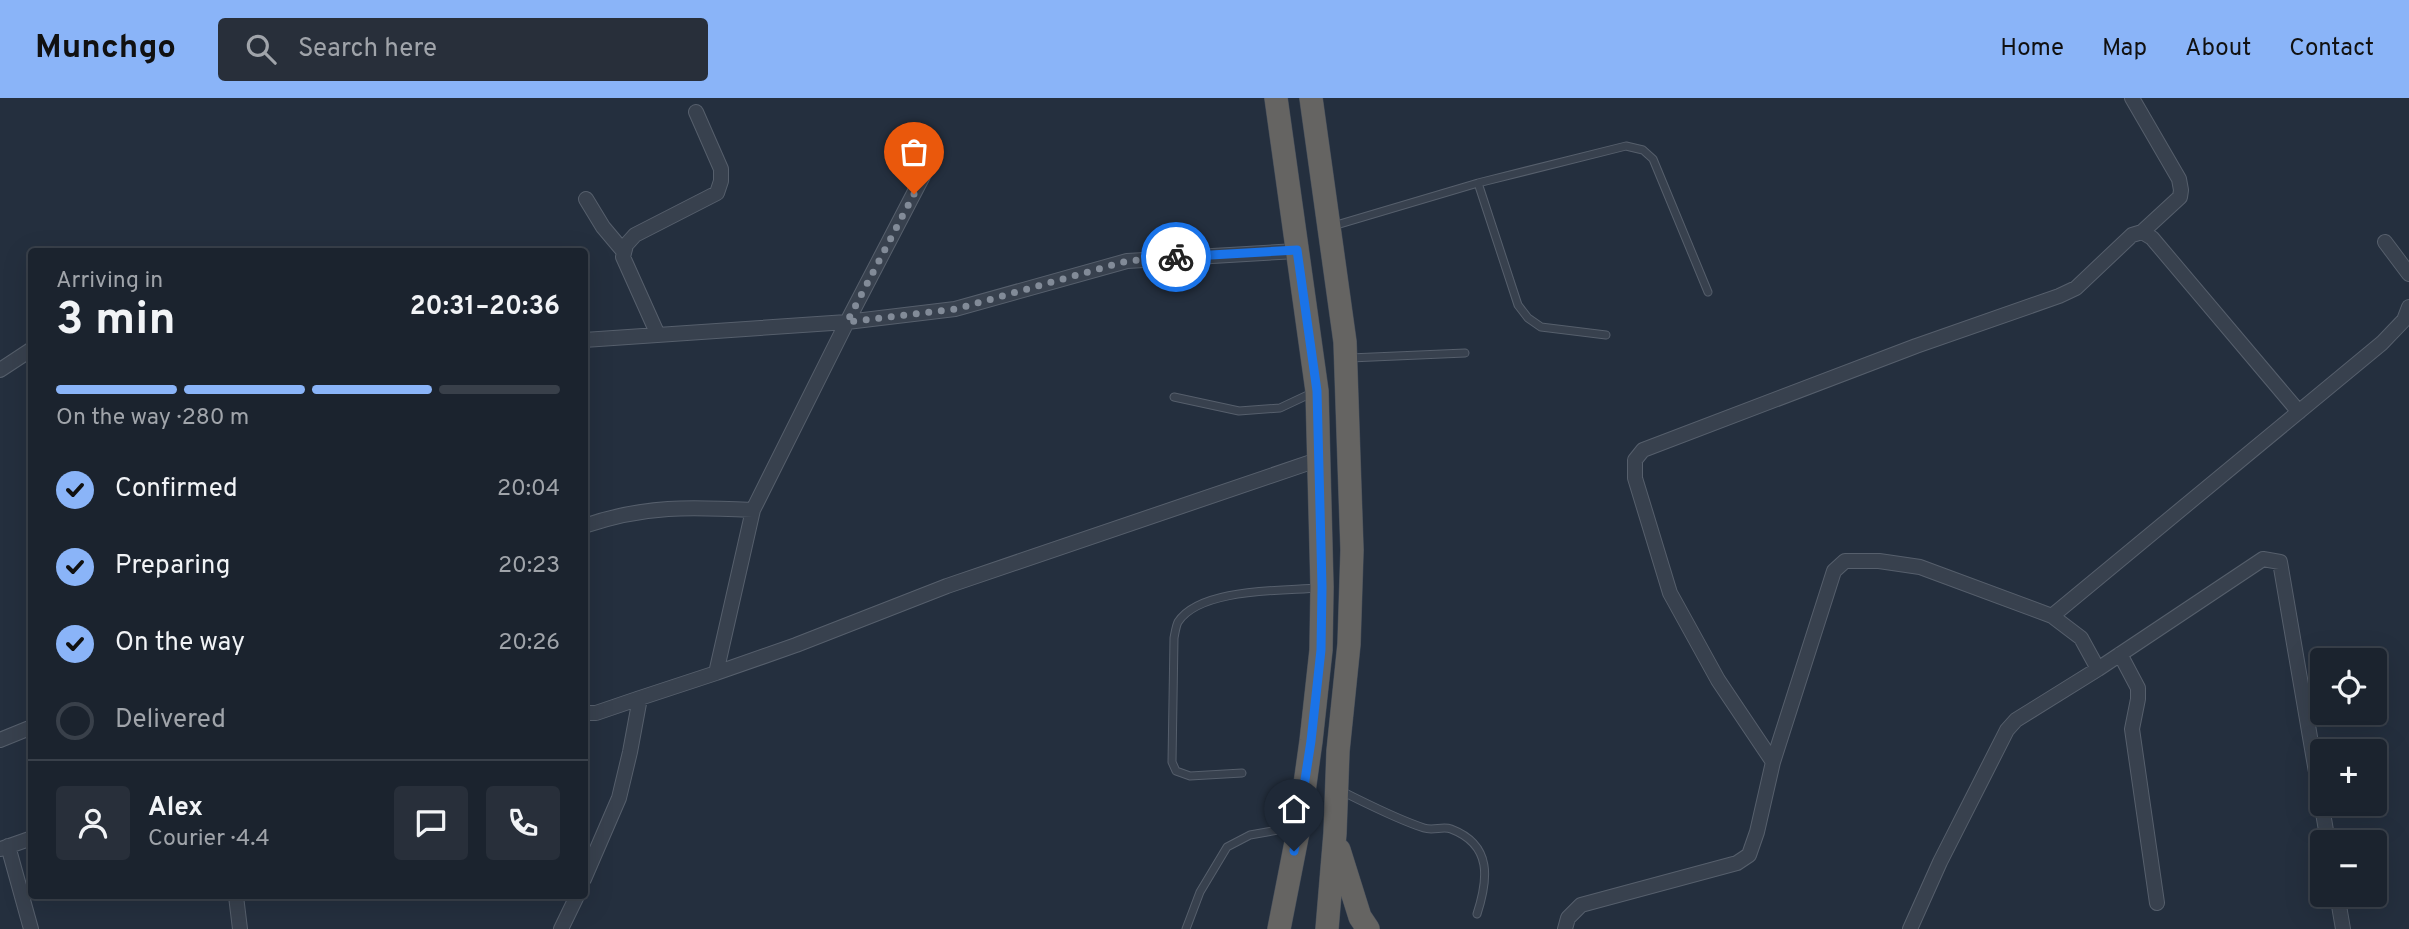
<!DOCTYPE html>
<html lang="en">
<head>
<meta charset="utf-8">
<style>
	body { margin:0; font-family:Overpass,sans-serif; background:#282f3a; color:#f1f3f6; height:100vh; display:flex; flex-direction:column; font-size:26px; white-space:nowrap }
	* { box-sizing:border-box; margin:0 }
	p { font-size:23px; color:#a0a4aa }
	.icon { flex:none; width:38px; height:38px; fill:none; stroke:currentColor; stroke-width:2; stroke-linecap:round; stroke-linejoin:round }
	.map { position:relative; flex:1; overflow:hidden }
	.sheet { position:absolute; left:28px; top:150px; width:560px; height:651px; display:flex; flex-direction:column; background:#1b232e; border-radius:7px; box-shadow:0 7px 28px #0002,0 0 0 2px #39404a }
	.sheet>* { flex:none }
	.controls { position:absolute; left:2310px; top:550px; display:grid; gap:14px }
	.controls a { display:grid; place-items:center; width:77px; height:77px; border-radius:7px; background:#1b232e; box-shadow:0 7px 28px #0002,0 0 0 2px #39404a; font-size:35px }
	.pin { position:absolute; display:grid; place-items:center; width:60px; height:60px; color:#fff; margin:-72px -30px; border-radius:50% 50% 50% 0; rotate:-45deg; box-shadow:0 0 7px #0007 }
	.pin .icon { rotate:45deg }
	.courier { position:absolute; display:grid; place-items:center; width:70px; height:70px; margin:-35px; border:5px solid #1a73e8; border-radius:50%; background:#fff; color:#222; box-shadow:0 2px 9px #0007 }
	.overview em { font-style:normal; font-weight:700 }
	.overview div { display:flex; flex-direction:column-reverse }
	.overview { display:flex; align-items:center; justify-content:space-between; height:119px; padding:0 28px }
	h1 { font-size:46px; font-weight:700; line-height:52px }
	.bar { display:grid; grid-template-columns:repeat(4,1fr); gap:10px 7px; align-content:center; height:84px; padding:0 28px }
	.bar i { height:9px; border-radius:5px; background:#39404a }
	.bar .selected { background:#8ab4f8 }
	.bar p { grid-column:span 4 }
	.line { display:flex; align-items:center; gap:18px; padding:0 28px; border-top:2px solid #39404a }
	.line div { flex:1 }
	.round { display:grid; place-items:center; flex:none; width:74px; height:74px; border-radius:7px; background:#282f3a }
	ol { padding:0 28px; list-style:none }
	li { display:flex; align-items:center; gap:21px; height:77px }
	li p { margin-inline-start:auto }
	li .icon { padding:7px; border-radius:50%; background:#8ab4f8; color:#111; stroke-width:4 }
	li:last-child { color:#a0a4aa }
	li i { width:38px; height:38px; border:4px solid #39404a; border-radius:50% }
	header { display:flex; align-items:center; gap:42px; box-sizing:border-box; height:98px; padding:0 35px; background:#8ab4f8; color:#111 }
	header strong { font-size:33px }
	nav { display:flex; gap:38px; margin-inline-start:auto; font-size:24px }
	.search { width:490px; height:63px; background:#282f3a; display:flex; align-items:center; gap:18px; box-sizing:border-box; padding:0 24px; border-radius:7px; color:#a0a4aa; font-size:26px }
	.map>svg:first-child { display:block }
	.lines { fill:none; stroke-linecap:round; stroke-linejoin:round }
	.service-casing { stroke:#565f6c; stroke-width:9 }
	.minor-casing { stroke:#565f6c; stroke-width:16 }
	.trunk-casing { stroke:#434c59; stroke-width:24 }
	.service { stroke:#38414e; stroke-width:7 }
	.minor { stroke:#38414e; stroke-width:14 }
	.trunk { stroke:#656462; stroke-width:23 }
	.done { stroke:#828b98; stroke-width:7; stroke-dasharray:0 12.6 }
	.route { stroke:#1a73e8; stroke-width:9 }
</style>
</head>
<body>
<header>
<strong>Munchgo</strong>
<div class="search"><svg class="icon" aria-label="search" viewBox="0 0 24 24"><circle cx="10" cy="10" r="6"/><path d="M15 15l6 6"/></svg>Search here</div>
<nav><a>Home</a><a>Map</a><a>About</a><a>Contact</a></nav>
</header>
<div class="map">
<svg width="2409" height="831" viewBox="0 0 2409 831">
	<rect width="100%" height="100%" fill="#242f3e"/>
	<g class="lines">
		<g class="service-casing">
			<path id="service" d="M1478,85l40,122 10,13 13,9 65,8
				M1333,128l145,-43 148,-37 17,4 10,9 55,133
				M1350,260l115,-5
				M1174,299l65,14 41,-3 34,-16
				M1242,675l-52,3 -14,-5 -4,-9 2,-124c1,-5 2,-12 4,-16 22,-34 104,-31 140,-34
				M1341,693c27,13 55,28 83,37 9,3 19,-2 27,1 42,16 37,51 26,85
				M1186,831l14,-37 27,-45 23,-12 45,-8"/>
		</g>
		<g class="minor-casing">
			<path id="minor" d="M2132,0l47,81 2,11 -1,7 -38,35
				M586,101l17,28 21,25
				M2385,144l24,32
				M658,237l-35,-78 3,-12 9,-10 82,-42 4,-12v-12l-25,-57
				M584,242l263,-18 78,-150
				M0,272l32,-21
				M584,428c61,-21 107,-19 169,-16
				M2052,518l330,-273 22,-23 5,-13
				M2120,556l18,34v11l-6,30 25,174
				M716,575l80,-28 151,-59 373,-127
				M584,615h12l44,-15
				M0,642l32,-13
				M1773,664l-55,-82 -48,-87 -35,-115v-18l8,-10 273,-104 143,-50 17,-8 56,-53 10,-3 10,6 147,174
				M8,748l23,83
				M1,751l31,-11
				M584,781l35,-81 11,-46 10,-54 76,-25 37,-163 94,-188 108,-13 172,-48 170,-10
				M2337,796l6,35
				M236,798l4,33
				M561,831l16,-33
				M1565,831l3,-11 13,-13 156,-42 12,-8 8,-23 16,-70 61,-191 11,-10h34l41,6 132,49 29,22 17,31
				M1910,831l30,-67 67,-132 9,-10 82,-51 165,-110 17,3 48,280"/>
		</g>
		<g class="trunk-casing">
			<path id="trunk" d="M1276,0l41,293 5,196 -1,63 -10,91 -12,86 -20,102
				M1311,0l34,244 7,208 -3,94 -11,107 -3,82 -8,96
				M1339,752l21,67 8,12"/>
		</g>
		<use href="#service" class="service"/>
		<use href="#minor" class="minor"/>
		<use href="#trunk" class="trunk"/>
	</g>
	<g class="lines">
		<path class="done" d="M914,96l-67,128 109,-13 171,-48 49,-4"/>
		<path class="route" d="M1176,159l121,-7 20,141 5,196 -1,63 -10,91 -17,110"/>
	</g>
</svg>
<div class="controls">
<a><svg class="icon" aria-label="locate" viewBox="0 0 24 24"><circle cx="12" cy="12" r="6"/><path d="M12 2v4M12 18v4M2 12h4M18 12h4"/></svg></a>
<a>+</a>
<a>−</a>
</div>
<div class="pin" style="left:914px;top:96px;background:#ea580c"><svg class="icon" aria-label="bag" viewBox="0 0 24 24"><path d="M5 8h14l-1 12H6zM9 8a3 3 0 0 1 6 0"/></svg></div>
<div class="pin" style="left:1294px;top:753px;background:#1f2937"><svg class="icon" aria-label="home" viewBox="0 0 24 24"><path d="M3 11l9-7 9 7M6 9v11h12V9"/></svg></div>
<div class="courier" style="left:1176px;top:159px"><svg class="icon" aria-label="bike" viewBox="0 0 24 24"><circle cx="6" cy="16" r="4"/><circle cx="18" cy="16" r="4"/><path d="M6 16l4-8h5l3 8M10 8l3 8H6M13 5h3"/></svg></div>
<section class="sheet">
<div class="overview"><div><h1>3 min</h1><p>Arriving in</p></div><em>20:31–20:36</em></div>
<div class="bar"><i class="selected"></i><i class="selected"></i><i class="selected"></i><i></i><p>On the way · 280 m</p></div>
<ol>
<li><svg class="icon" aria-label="check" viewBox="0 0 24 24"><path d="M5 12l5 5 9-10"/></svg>Confirmed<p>20:04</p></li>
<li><svg class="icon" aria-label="check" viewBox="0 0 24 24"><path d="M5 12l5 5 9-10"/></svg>Preparing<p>20:23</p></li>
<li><svg class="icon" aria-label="check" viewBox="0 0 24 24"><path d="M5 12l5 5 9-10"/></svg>On the way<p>20:26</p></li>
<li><i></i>Delivered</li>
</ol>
<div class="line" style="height:126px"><a class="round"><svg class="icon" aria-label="person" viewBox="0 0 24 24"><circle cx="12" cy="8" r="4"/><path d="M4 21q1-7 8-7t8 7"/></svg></a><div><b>Alex</b><p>Courier · 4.4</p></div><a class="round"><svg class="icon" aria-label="chat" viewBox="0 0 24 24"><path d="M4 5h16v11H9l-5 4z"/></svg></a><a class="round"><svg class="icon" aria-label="phone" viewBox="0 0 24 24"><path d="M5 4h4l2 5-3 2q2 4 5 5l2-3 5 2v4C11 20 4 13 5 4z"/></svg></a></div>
</section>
</div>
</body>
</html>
